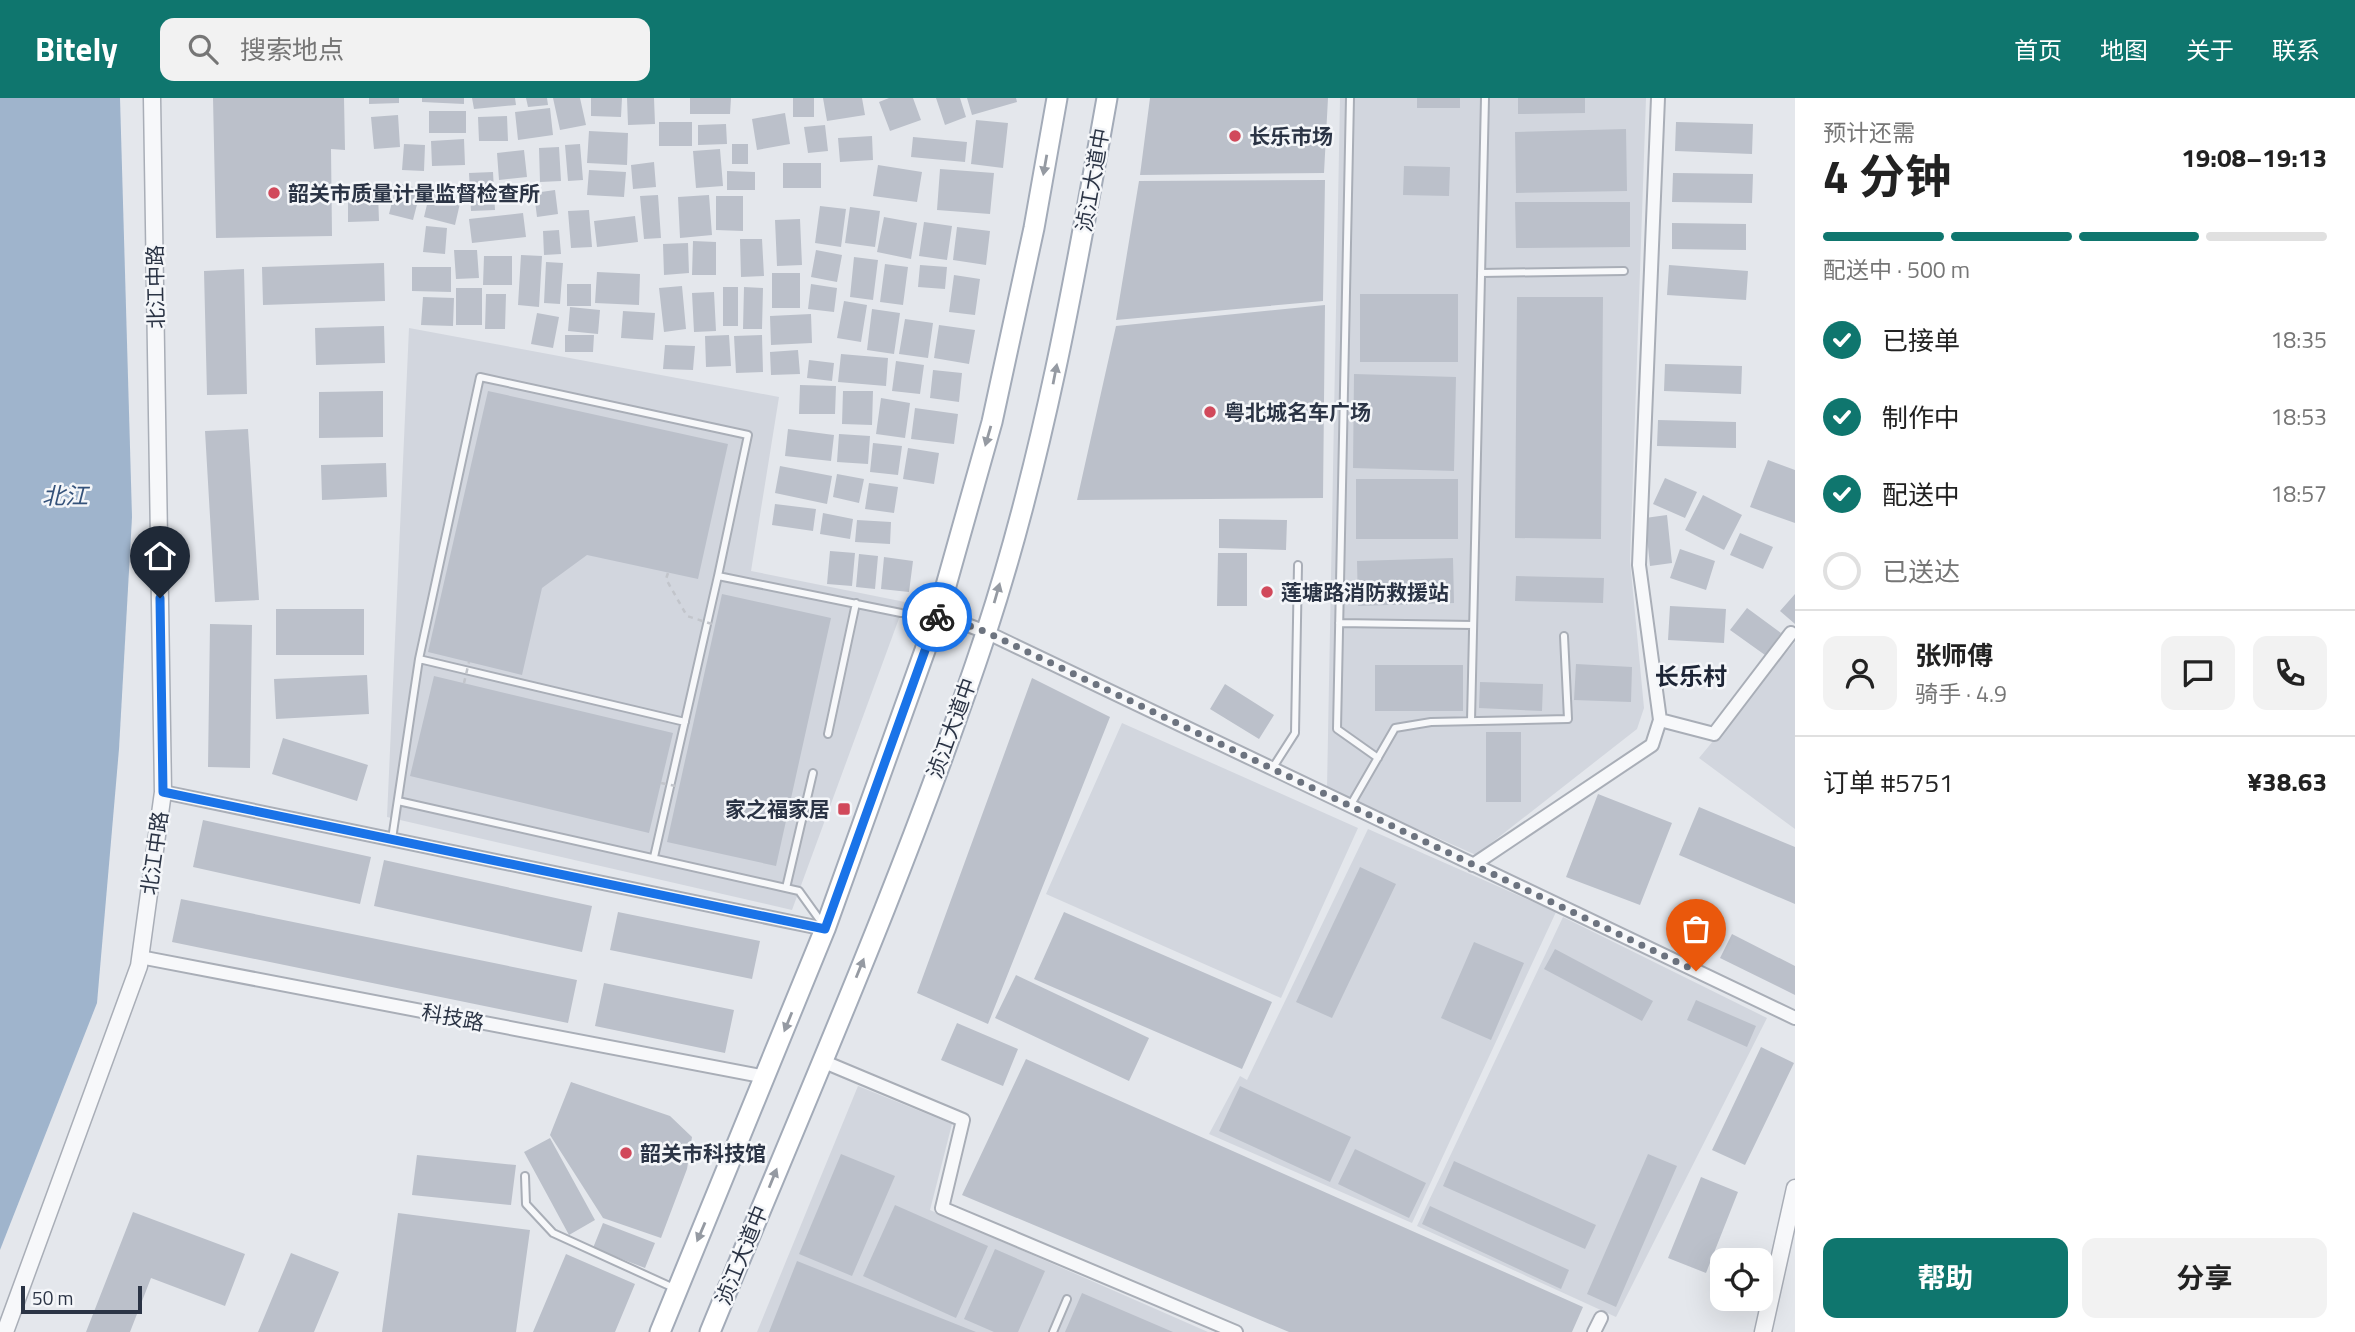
<!DOCTYPE html>
<html lang="zh">
<head>
<meta charset="utf-8">
<style>
	body { margin:0; font-family:"Titillium Web","Noto Sans SC",sans-serif; background:#f2f2f2; color:#222; height:100vh; display:flex; flex-direction:column; font-size:26px; white-space:nowrap }
	* { box-sizing:border-box; margin:0 }
	p { font-size:23px; color:#767676 }
	.icon { flex:none; width:38px; height:38px; fill:none; stroke:currentColor; stroke-width:2; stroke-linecap:round; stroke-linejoin:round }
	.map { position:relative; flex:1; overflow:hidden }
	.side { display:flex; flex-direction:column; background:#fff; width:560px }
	.side>* { flex:none }
	.tools { position:absolute; left:1710px; top:1150px; display:grid; gap:14px }
	.tools a { display:grid; place-items:center; width:63px; height:63px; border-radius:14px; background:#fff; box-shadow:0 7px 28px #0002; font-size:35px }
	.scale { position:absolute; left:21px; bottom:18px; width:121px; box-sizing:border-box; padding-left:7px; border:4px solid #2b3445; border-top:0; font-size:19px; line-height:24px; white-space:nowrap; color:#2b3445; -webkit-text-stroke:5px #f4f6f9; paint-order:stroke }
	.pin { position:absolute; display:grid; place-items:center; width:60px; height:60px; color:#fff; margin:-72px -30px; border-radius:50% 50% 50% 0; rotate:-45deg; box-shadow:0 0 7px #0007 }
	.pin .icon { rotate:45deg }
	.courier { position:absolute; display:grid; place-items:center; width:70px; height:70px; margin:-35px; border:5px solid #1a73e8; border-radius:50%; background:#fff; color:#222; box-shadow:0 2px 9px #0007 }
	.headline em { font-style:normal; font-weight:700 }
	.headline div { display:flex; flex-direction:column-reverse }
	.headline { display:flex; align-items:center; justify-content:space-between; height:119px; padding:0 28px }
	h1 { font-size:46px; font-weight:700; line-height:52px }
	.bar { display:grid; grid-template-columns:repeat(4,1fr); gap:10px 7px; align-content:center; height:84px; padding:0 28px }
	.bar i { height:9px; border-radius:5px; background:#e0e0e0 }
	.bar .on { background:#0f766e }
	.bar p { grid-column:span 4 }
	.line { display:flex; align-items:center; gap:18px; padding:0 28px; border-top:2px solid #e0e0e0 }
	.line div { flex:1 }
	.round { display:grid; place-items:center; flex:none; width:74px; height:74px; border-radius:14px; background:#f2f2f2 }
	ol { padding:0 28px; list-style:none }
	li { display:flex; align-items:center; gap:21px; height:77px }
	li p { margin-inline-start:auto }
	li .icon { padding:7px; border-radius:50%; background:#0f766e; color:#fff; stroke-width:4 }
	li:last-child { color:#767676 }
	li i { width:38px; height:38px; border:4px solid #e0e0e0; border-radius:50% }
	.cta { display:flex; gap:14px; margin-top:auto; padding:14px 28px }
	.cta a { flex:1; height:80px; border-radius:14px; background:#0f766e; color:#fff; font-size:28px; font-weight:700; line-height:80px; text-align:center }
	.cta a+a { background:#f2f2f2; color:#222 }
	header { display:flex; align-items:center; gap:42px; box-sizing:border-box; height:98px; padding:0 35px; background:#0f766e; color:#fff }
	header strong { font-size:33px }
	nav { display:flex; gap:38px; margin-inline-start:auto; font-size:24px }
	.search { width:490px; height:63px; background:#f2f2f2; display:flex; align-items:center; gap:18px; box-sizing:border-box; padding:0 24px; border-radius:14px; color:#767676; font-size:26px }
	main { display:flex; flex:1; min-height:0 }
	.map>svg:first-child { display:block }
	.built { fill:#d2d6de }
	.water { fill:#9fb4cc }
	.building { fill:#bbc0ca }
	.lines { fill:none; stroke-linecap:round; stroke-linejoin:round }
	.service-casing { stroke:#a9aeb7; stroke-width:10 }
	.minor-casing { stroke:#a9aeb7; stroke-width:16 }
	.tertiary-casing { stroke:#a9aeb7; stroke-width:19 }
	.primary-casing { stroke:#a3abb8; stroke-width:23 }
	.service { stroke:#f7f8fa; stroke-width:6 }
	.minor { stroke:#f7f8fa; stroke-width:12 }
	.tertiary { stroke:#f7f8fa; stroke-width:16 }
	.primary { stroke:#fff; stroke-width:19 }
	.path-bridge { stroke:#c2c5cb; stroke-width:2.5; stroke-dasharray:5 5; stroke-linecap:butt }
	.oneway { fill:#959aa2 }
	.done { stroke:#6c737f; stroke-width:7; stroke-dasharray:0 12.6 }
	.route { stroke:#1a73e8; stroke-width:9 }
	.poi-dot { fill:#d1495b; stroke:#f4f6f9; stroke-width:2.5 }
	.labels { text-anchor:middle; dominant-baseline:central; stroke-width:5; stroke-linejoin:round; paint-order:stroke }
	.poi-label { font-size:21px; font-weight:bold; fill:#2b3445; stroke:#f4f6f9; text-anchor:start }
	.street-label { font-size:21px; fill:#2b3445; stroke:#f4f6f9 }
	.water-label { font-size:23px; font-style:italic; fill:#34527a; stroke:#f4f6f9 }
	.quarter-label { font-size:24px; font-weight:bold; fill:#1d2536; stroke:#f4f6f9 }
</style>
</head>
<body>
<header>
<strong>Bitely</strong>
<div class="search"><svg class="icon" aria-label="search" viewBox="0 0 24 24"><circle cx="10" cy="10" r="6"/><path d="M15 15l6 6"/></svg>搜索地点</div>
<nav><a>首页</a><a>地图</a><a>关于</a><a>联系</a></nav>
</header>
<main>
<div class="map">
<svg width="1795" height="1234" viewBox="0 0 1795 1234">
	<rect width="100%" height="100%" fill="#e4e7ec"/>
	<path class="built" d="M1340,0h306l-16,463 14,147 -7,21 -161,126 -149,-66z
		M409,230l370,69 -28,174 154,31 -113,308 -405,-93z
		M1795,544v187l-96,-71z
		M1122,625l236,105 -77,170 -235,-104z
		M1368,731l188,83 -144,311 -203,-89 31,-58 7,4z
		M1563,819l204,101 -151,299 -199,-91z
		M858,988l94,38 -22,86 278,122h-451z"/>
	<path class="water" d="M0,0h120l12,419 -13,232 -22,254 -97,247z"/>
	<path class="building" d="M213,0h131l1,52 -14,-1 1,87 -116,2z
		M369,0h30v5l-30,1z
		M422,0h42v6l-42,-2z
		M472,0h43l1,7 -42,4z
		M526,0h21l1,7 -20,2z
		M553,0h27l6,27 -26,5z
		M591,0h31l-1,19 -30,-1z
		M627,0h27l1,26 -27,1z
		M690,0h41l-1,16h-40z
		M793,0h21v19h-21z
		M823,0h39l3,17 -38,6z
		M889,0h24l8,22 -31,11 -11,-29z
		M936,0h24l6,19 -21,8z
		M967,0h49l1,4 -45,13z
		M1150,0h178l-4,75 -184,2z
		M1417,0h43v10h-43z
		M1518,0h67v15l-67,1z
		M550,10l3,27 -35,5 -3,-28z
		M429,13h37v22h-37z
		M785,15l5,31 -33,6 -5,-31z
		M398,17l2,32 -26,2 -3,-32z
		M507,18l1,25h-29l-1,-24z
		M976,22l32,3 -5,45 -32,-4z
		M659,24h33v24h-33z
		M1676,24l77,2 -1,30 -77,-3z
		M726,26l1,20 -29,1v-20z
		M825,27l3,26 -20,2 -4,-26z
		M1626,31l1,62 -111,2 -1,-61z
		M589,33l39,2 -1,32 -40,-2z
		M872,38l1,24 -33,2 -2,-24z
		M913,39l54,5 -2,20 -54,-5z
		M464,41l1,26 -33,1 -1,-25z
		M404,46l21,1 -1,26 -22,-1z
		M580,46l3,36 -15,1 -3,-36z
		M732,46h16v20h-16z
		M559,49l2,34 -21,1 -1,-34z
		M720,51l3,37 -27,2 -3,-37z
		M524,52l3,27 -28,3 -2,-27z
		M654,64l2,25 -23,2 -2,-24z
		M783,65h38v25h-38z
		M878,67l44,7 -5,30 -44,-6z
		M1404,68l46,1 -1,29 -46,-1z
		M940,71l54,4 -4,41 -53,-4z
		M589,72l37,2 -2,25 -37,-2z
		M727,73l28,1v18h-28z
		M493,74l2,38 -24,1 -2,-38z
		M1673,75l80,1 -1,29 -80,-1z
		M1325,82l-2,121 -207,19 23,-139z
		M397,85l24,6 -8,31 -24,-6z
		M555,92l3,24 -21,3 -3,-24z
		M430,94l31,7 -6,26 -31,-8z
		M378,95l1,28 -31,1v-28z
		M658,97l3,43 -17,1 -4,-43z
		M709,97l3,40 -32,3 -2,-41z
		M716,98h27v35l-27,-1z
		M1515,104h115v45l-114,1z
		M820,108l26,3 -5,38 -26,-4z
		M850,109l30,4 -5,36 -30,-4z
		M589,112l3,37 -21,1 -3,-37z
		M523,115l3,24 -54,6 -3,-24z
		M635,118l3,26 -41,5 -3,-26z
		M884,119l33,6 -6,36 -34,-7z
		M800,121l2,46 -25,1 -2,-46z
		M924,124l28,4 -5,34 -28,-4z
		M1672,125l74,1v26l-74,-1z
		M426,128l21,2 -2,26 -22,-2z
		M957,129l33,4 -4,34 -33,-5z
		M559,132l2,24 -17,1 -1,-24z
		M740,141h22l2,37 -23,1z
		M693,143l23,1v33h-24z
		M688,145l1,30 -25,2 -1,-31z
		M454,152h23l2,28 -23,1z
		M816,152l26,5 -5,27 -26,-5z
		M521,157l21,1 -3,51 -21,-2z
		M484,158h28v29h-29z
		M854,159l24,3 -5,40 -23,-3z
		M546,164l17,1 -3,41 -16,-1z
		M384,165l1,38 -122,4 -1,-38z
		M885,166l23,3 -5,38 -23,-3z
		M920,167l27,2 -2,22 -27,-2z
		M1669,167l79,6 -2,29 -79,-5z
		M412,169h39v25l-39,-1z
		M244,171l3,125 -40,1 -3,-124z
		M597,174l43,2 -1,31 -44,-2z
		M772,175h28v35h-28z
		M954,177l26,4 -5,36 -26,-3z
		M567,186h24v22h-24z
		M811,186l26,4 -3,24 -26,-3z
		M682,188l4,43 -22,3 -5,-44z
		M723,189h15v39h-15z
		M744,189l19,1 -1,41h-19z
		M456,190h26v37h-26z
		M714,194l2,39 -22,1 -2,-39z
		M486,196h20l-1,35h-20z
		M1360,196h98v68h-98z
		M423,199l31,1 -1,28 -32,-1z
		M1517,199h86l-2,242 -86,-1z
		M844,203l23,4 -6,37 -24,-4z
		M1325,207l-2,193 -246,2 39,-174z
		M570,209l30,3 -2,24 -30,-3z
		M872,211l28,4 -6,41 -27,-4z
		M623,213l32,2 -2,27 -32,-2z
		M537,215l22,4 -6,31 -22,-4z
		M811,216l1,29 -41,2 -1,-29z
		M905,221l28,4 -5,35 -29,-4z
		M939,227l36,5 -6,34 -35,-6z
		M384,228l1,37 -69,2 -1,-37z
		M565,237h29l-1,17h-28z
		M729,237l2,31 -25,1 -1,-31z
		M762,237l1,37 -27,1 -2,-37z
		M665,247l30,1 -2,24 -30,-1z
		M798,252l2,24 -29,1 -1,-23z
		M841,256l47,4 -2,28 -48,-4z
		M809,262l25,3 -2,18 -25,-3z
		M896,263l28,4 -4,29 -28,-3z
		M1665,266l77,2 -1,28 -77,-3z
		M933,272l29,3 -3,29 -29,-4z
		M1354,276l102,3 -2,94 -101,-3z
		M800,287l36,1 -1,28h-36z
		M383,293v46l-64,1v-46z
		M488,293l240,53 -30,135 -111,-24 -45,33 -20,87 -94,-23z
		M843,293h30l-1,34 -30,-1z
		M881,300l29,5 -5,35 -29,-4z
		M915,310l43,6 -4,30 -43,-5z
		M1658,322l78,2v26l-79,-2z
		M248,331l11,171 -44,2 -10,-171z
		M788,331l46,6 -3,26 -46,-5z
		M839,336l31,2 -2,28 -31,-2z
		M873,345l29,3 -4,29 -28,-3z
		M908,350l31,5 -5,31 -31,-5z
		M1768,362l27,10v53l-45,-16z
		M386,365l1,34 -65,3 -1,-35z
		M780,368l52,10 -5,28 -52,-11z
		M837,376l27,5 -5,24 -26,-6z
		M1665,380l32,14 -12,26 -32,-14z
		M1356,381h102v60h-102z
		M869,385l29,4 -4,26 -29,-4z
		M1703,397l39,20 -18,35 -39,-20z
		M775,406l41,5 -3,22 -41,-6z
		M823,415l30,6 -3,20 -30,-5z
		M1667,417l5,48 -22,3 -5,-48z
		M1219,421l68,1 -1,30 -67,-2z
		M857,422l34,2 -1,22 -35,-2z
		M1740,435l33,14 -10,22 -33,-14z
		M1680,451l35,12 -9,29 -36,-12z
		M830,453l25,2 -3,33 -25,-2z
		M1218,455h29v53h-30z
		M859,456l19,2 -3,33 -19,-2z
		M884,459l29,4 -4,31 -28,-3z
		M1453,460l1,45 -96,3 -1,-45z
		M1516,478l88,2 -1,25 -88,-2z
		M722,496l109,24 -55,248 -109,-24z
		M1795,496v30l-15,-13z
		M1670,508l56,3 -2,34 -56,-3z
		M1747,510l34,25 -16,22 -35,-25z
		M276,511h88v46h-88z
		M210,526l42,1 -2,143 -42,-1z
		M1576,566l56,3 -1,35 -57,-2z
		M1375,567h88v46h-88z
		M367,577l2,39 -93,5 -2,-40z
		M434,578l239,57 -24,100 -239,-57z
		M1032,580l78,39 -122,307 -71,-31z
		M1480,584l63,2 -1,27 -63,-3z
		M1225,586l49,31 -15,24 -49,-30z
		M1486,634h35v70h-35z
		M283,640l85,27 -11,36 -85,-27z
		M1598,696l74,29 -32,82 -74,-28z
		M1699,709l96,40v57l-116,-49z
		M203,722l168,37 -11,47 -167,-37z
		M384,762l208,46 -10,46 -208,-46z
		M1360,769l36,17 -64,134 -36,-16z
		M181,801l396,81 -9,43 -396,-81z
		M618,814l142,29 -8,38 -142,-29z
		M1064,814l208,90 -30,67 -208,-90z
		M1732,836l63,32v29l-75,-37z
		M1474,844l50,21 -33,77 -50,-22z
		M1555,851l98,52 -11,20 -98,-52z
		M1016,877l133,63 -20,43 -134,-63z
		M604,885l130,27 -9,43 -130,-27z
		M1696,902l60,26 -9,21 -60,-27z
		M957,925l61,26 -15,37 -62,-26z
		M1761,949l33,16 -49,102 -33,-15z
		M1026,961l557,248 -11,25h-283l-327,-137z
		M571,984l99,34 22,21 -5,32 -26,69 -58,-20 -53,-83z
		M1240,988l111,51 -21,45 -111,-51z
		M550,1040l45,82 -26,15 -45,-83z
		M1355,1051l71,34 -17,35 -71,-34z
		M841,1056l54,22 -43,100 -53,-22z
		M1648,1056l29,12 -61,141 -29,-13z
		M417,1057l99,10 -5,40 -99,-10z
		M1454,1063l142,64 -11,24 -142,-63z
		M1701,1079l37,15 -32,81 -38,-15z
		M895,1107l93,41 -32,72 -93,-42z
		M1430,1108l139,64 -8,19 -139,-65z
		M133,1114l112,42 -20,52 -74,-28 -21,54h-44z
		M398,1115l132,17 -14,102h-134z
		M603,1125l52,20 -10,25 -52,-20z
		M995,1151l50,22 -27,61h-24l-30,-13z
		M291,1155l48,19 -25,60h-56z
		M566,1156l69,30 -20,48h-82z
		M797,1163l179,71h-207z
		M1082,1195l91,39h-108z"/>
	<g class="lines">
		<g class="service-casing">
			<path id="service" d="M1350,0l-13,631 41,29
				M1481,175l143,-2
				M1339,525l134,2
				M419,561l266,63
				M1471,623l14,-623
				M828,636l28,-131
				M1272,671l23,-36 3,-168
				M398,703l401,90 23,32
				M1350,708l45,-78 36,-6 137,-3 -4,-83
				M392,741l27,-180 61,-282 268,58 -30,141 183,37 35,1
				M654,759l64,-281
				M786,790l27,-115
				M525,1078l1,28 27,29 123,56
				M1053,1234l14,-33"/>
		</g>
		<g class="minor-casing">
			<path id="minor" d="M938,516l48,18 809,386
				M1660,622l54,14 77,-101
				M163,694l662,137
				M1473,767l179,-120 8,-25 -21,-155 19,-467
				M140,859l626,120
				M822,963l141,59 -21,88 294,124
				M1594,1234l7,-14"/>
		</g>
		<g class="tertiary-casing">
			<path id="tertiary" d="M5,1234l134,-366 24,-174 -11,-694
				M1763,1234l32,-144"/>
		</g>
		<g class="primary-casing">
			<path id="primary" d="M660,1234l165,-403 113,-315 54,-192 42,-194 23,-130
				M710,1234c95,-231 197,-461 276,-699 57,-174 89,-355 121,-535"/>
		</g>
		<use href="#service" class="service"/>
		<use href="#minor" class="minor"/>
		<use href="#tertiary" class="tertiary"/>
		<use href="#primary" class="primary"/>
		<path class="path-bridge" d="M668,475l-2,6 21,37 28,9
			M464,585l5,-21
			M661,685l19,4"/>
	</g>
	<defs><path id="oneway-solid" d="M-6-.8H1V-3.2L6.5 0L1 3.2V.8H-6Z" transform="scale(1.75)"/></defs>
	<g class="oneway">
		<use href="#oneway-solid" transform="translate(1045 67) rotate(100)"/>
		<use href="#oneway-solid" transform="translate(1055 276) rotate(-79)"/>
		<use href="#oneway-solid" transform="translate(988 338) rotate(106)"/>
		<use href="#oneway-solid" transform="translate(997 495) rotate(-74)"/>
		<use href="#oneway-solid" transform="translate(860 870) rotate(-68)"/>
		<use href="#oneway-solid" transform="translate(788 924) rotate(112)"/>
		<use href="#oneway-solid" transform="translate(773 1080) rotate(-68)"/>
		<use href="#oneway-solid" transform="translate(701 1134) rotate(113)"/>
	</g>
	<g class="lines">
		<path class="done" d="M937,519l1,-3 48,18 710,339"/>
		<path class="route" d="M160,500l3,194 662,137 112,-312"/>
	</g>
	<g class="poi-dot">
		<circle cx="1235" cy="38" r="7"/>
		<circle cx="274" cy="95" r="7"/>
		<circle cx="1210" cy="314" r="7"/>
		<circle cx="1267" cy="494" r="7"/>
		<rect x="837" y="704" width="14" height="14" rx="3.5"/>
		<circle cx="626" cy="1055" r="7"/>
	</g>
	<g class="labels">
		<g class="poi-label">
			<text x="1249" y="38">长乐市场</text>
			<text x="288" y="95">韶关市质量计量监督检查所</text>
			<text x="1224" y="314">粤北城名车广场</text>
			<text x="1281" y="494">莲塘路消防救援站</text>
			<text x="830" y="711" text-anchor="end">家之福家居</text>
			<text x="640" y="1055">韶关市科技馆</text>
		</g>
		<g class="street-label">
			<text transform="translate(1092 82) rotate(-80)">浈江大道中</text>
			<text transform="translate(155 189) rotate(-91)">北江中路</text>
			<text transform="translate(951 630) rotate(-70)">浈江大道中</text>
			<text transform="translate(154 755) rotate(-82)">北江中路</text>
			<text transform="translate(453 919) rotate(11)">科技路</text>
			<text transform="translate(741 1157) rotate(-68)">浈江大道中</text>
		</g>
		<g class="water-label">
			<text x="65" y="397">北江</text>
		</g>
		<g class="quarter-label">
			<text x="1691" y="578">长乐村</text>
		</g>
	</g>
</svg>
<div class="tools">
<a><svg class="icon" aria-label="locate" viewBox="0 0 24 24"><circle cx="12" cy="12" r="6"/><path d="M12 2v4M12 18v4M2 12h4M18 12h4"/></svg></a>
</div>
<div class="scale">50 m</div>
<div class="pin" style="left:1696px;top:873px;background:#ea580c"><svg class="icon" aria-label="bag" viewBox="0 0 24 24"><path d="M5 8h14l-1 12H6zM9 8a3 3 0 0 1 6 0"/></svg></div>
<div class="pin" style="left:160px;top:500px;background:#1f2937"><svg class="icon" aria-label="home" viewBox="0 0 24 24"><path d="M3 11l9-7 9 7M6 9v11h12V9"/></svg></div>
<div class="courier" style="left:937px;top:519px"><svg class="icon" aria-label="bike" viewBox="0 0 24 24"><circle cx="6" cy="16" r="4"/><circle cx="18" cy="16" r="4"/><path d="M6 16l4-8h5l3 8M10 8l3 8H6M13 5h3"/></svg></div>
</div>
<section class="side">
<div class="headline"><div><h1>4 分钟</h1><p>预计还需</p></div><em>19:08–19:13</em></div>
<div class="bar"><i class="on"></i><i class="on"></i><i class="on"></i><i></i><p>配送中 · 500 m</p></div>
<ol>
<li><svg class="icon" aria-label="check" viewBox="0 0 24 24"><path d="M5 12l5 5 9-10"/></svg>已接单<p>18:35</p></li>
<li><svg class="icon" aria-label="check" viewBox="0 0 24 24"><path d="M5 12l5 5 9-10"/></svg>制作中<p>18:53</p></li>
<li><svg class="icon" aria-label="check" viewBox="0 0 24 24"><path d="M5 12l5 5 9-10"/></svg>配送中<p>18:57</p></li>
<li><i></i>已送达</li>
</ol>
<div class="line" style="height:126px"><a class="round"><svg class="icon" aria-label="person" viewBox="0 0 24 24"><circle cx="12" cy="8" r="4"/><path d="M4 21q1-7 8-7t8 7"/></svg></a><div><b>张师傅</b><p>骑手 · 4.9</p></div><a class="round"><svg class="icon" aria-label="chat" viewBox="0 0 24 24"><path d="M4 5h16v11H9l-5 4z"/></svg></a><a class="round"><svg class="icon" aria-label="phone" viewBox="0 0 24 24"><path d="M5 4h4l2 5-3 2q2 4 5 5l2-3 5 2v4C11 20 4 13 5 4z"/></svg></a></div>
<div class="line" style="height:91px"><div>订单 #5751</div><b>¥38.63</b></div>
<div class="cta"><a>帮助</a><a>分享</a></div>
</section>
</main>
</body>
</html>
